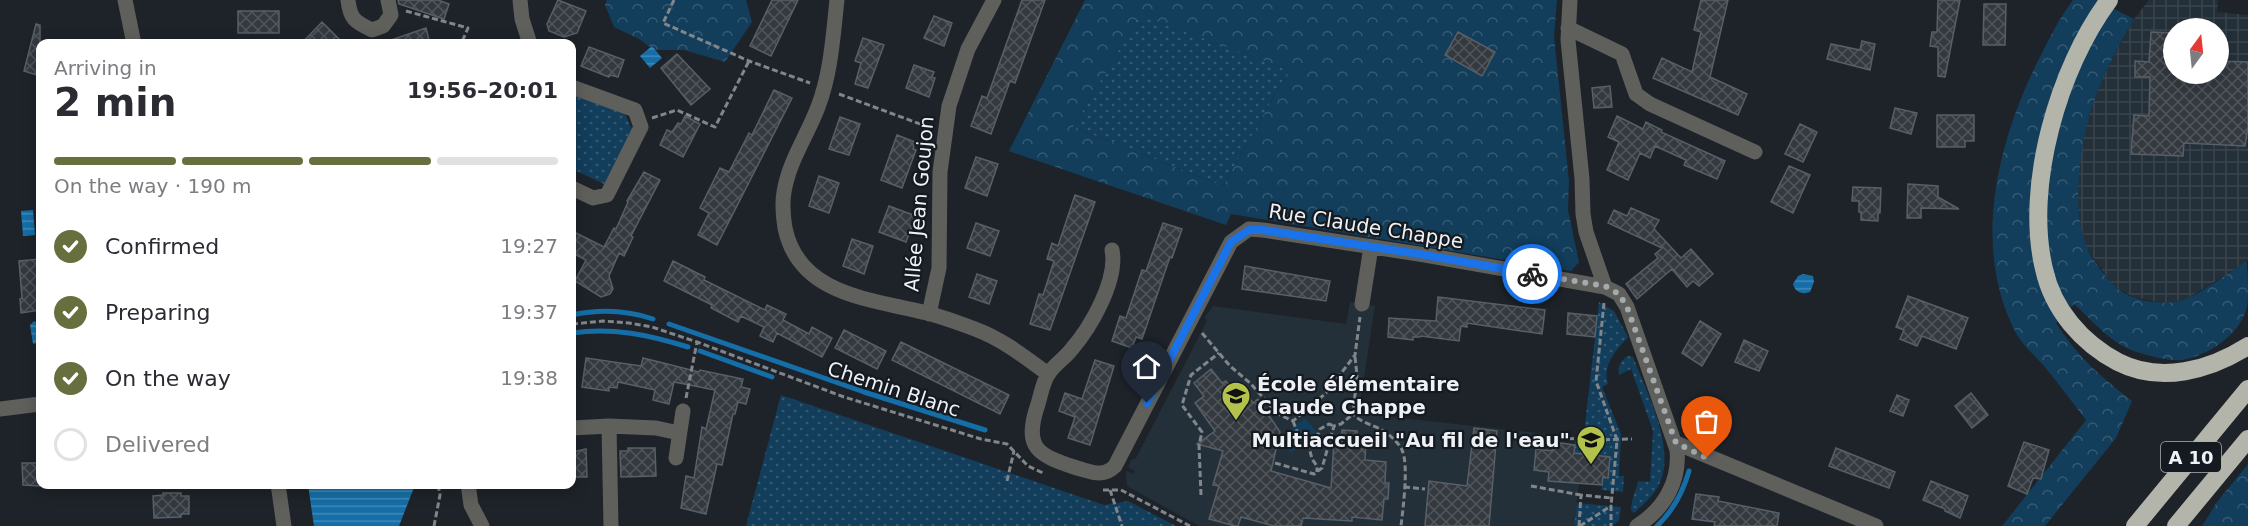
<!DOCTYPE html>
<html lang="en">
<head>
<meta charset="utf-8">
<style>
	body { margin:0; font-family:"DejaVu Sans",sans-serif; background:#f7f7f7; color:#2b2b33; height:100vh; display:flex; flex-direction:column; font-size:22px; white-space:nowrap }
	* { box-sizing:border-box; margin:0 }
	p { font-size:20px; color:#7c7c81 }
	.icon { flex:none; width:33px; height:33px; fill:none; stroke:currentColor; stroke-width:2; stroke-linecap:round; stroke-linejoin:round }
	.map { position:relative; flex:1; overflow:hidden }
	.side { position:absolute; left:36px; top:39px; width:540px; height:450px; display:flex; flex-direction:column; background:#fff; border-radius:12px; box-shadow:0 3px 15px #0003 }
	.side>* { flex:none }
	.needle { width:39px; rotate:15deg }
	.fabs { position:absolute; left:2163px; top:18px; display:grid; gap:12px }
	.fabs a { display:grid; place-items:center; width:66px; height:66px; border-radius:50%; background:#fff; box-shadow:0 3px 15px #0003; font-size:30px }
	.pin { position:absolute; display:grid; place-items:center; width:51px; height:51px; color:#fff; margin:-62px -26px; border-radius:50% 50% 50% 0; rotate:-45deg; box-shadow:0 0 6px #0007 }
	.pin .icon { rotate:45deg }
	.courier { position:absolute; display:grid; place-items:center; width:60px; height:60px; margin:-30px; border:4px solid #1a73e8; border-radius:50%; background:#fff; color:#222; box-shadow:0 2px 8px #0007 }
	.headline em { font-style:normal; font-weight:700 }
	.headline div { display:flex; flex-direction:column-reverse }
	.headline { display:flex; align-items:center; justify-content:space-between; height:102px; padding:0 18px }
	h1 { font-size:39px; font-weight:700; line-height:45px }
	.bar { display:grid; grid-template-columns:repeat(4,1fr); gap:9px 6px; align-content:center; height:72px; padding:0 18px }
	.bar i { height:8px; border-radius:4px; background:#e1e1e2 }
	.bar .on { background:#686f3e }
	.bar p { grid-column:span 4 }
	ol { padding:0 18px; list-style:none }
	li { display:flex; align-items:center; gap:18px; height:66px }
	li p { margin-inline-start:auto }
	li .icon { padding:6px; border-radius:50%; background:#686f3e; color:#fff; stroke-width:4 }
	li:last-child { color:#7c7c81 }
	li i { width:33px; height:33px; border:3px solid #e1e1e2; border-radius:50% }
	.map>svg:first-child { display:block }
	.built { fill:#243039 }
	.industrial { fill:url(#industrial-grid); fill-rule:evenodd }
	.green { fill:url(#green-dots) }
	.forest { fill:url(#forest-crowns); fill-rule:evenodd }
	.pitch { fill:#123d5b }
	.water { fill:url(#water-rules) }
	.lines { fill:none; stroke-linecap:round; stroke-linejoin:round }
	.stream { stroke:#156ea7; stroke-width:5 }
	.building { fill:url(#building-cross-hatch); stroke:#585f66; stroke-width:1.5 }
	.path { stroke:#81868b; stroke-width:3; stroke-dasharray:6 3; stroke-linecap:butt }
	.minor { stroke:#5f605c; stroke-width:15 }
	.highway { stroke:#b3b5ab; stroke-width:18 }
	.done { stroke:#a5aaae; stroke-width:6; stroke-dasharray:0 10.8 }
	.route { stroke:#1a73e8; stroke-width:8 }
	.labels { text-anchor:middle; dominant-baseline:central; stroke-width:4.5; stroke-linejoin:round; paint-order:stroke }
	.shield { fill:#141a1f; stroke:#adb1b6; stroke-width:1.5 }
	.shield-label { font-size:18px; font-weight:bold; fill:#eef2f6 }
	.street-label { font-size:20px; fill:#eef2f6; stroke:#141a1f }
	.poi-label { font-size:20px; font-weight:bold; fill:#eef2f6; stroke:#141a1f; text-anchor:start }
</style>
</head>
<body>
<div class="map">
<svg width="2248" height="526" viewBox="0 0 2248 526">
	<defs>
		<pattern id="industrial-grid" width="8" height="8" patternUnits="userSpaceOnUse" patternTransform="scale(1.5)"><rect width="8" height="8" fill="#243039"/><path d="M0 4h8M4 0v8" fill="none" stroke="#39444c"/></pattern>
		<pattern id="green-dots" width="8" height="8" patternUnits="userSpaceOnUse" patternTransform="scale(1.5)"><rect width="8" height="8" fill="#123d5b"/><path d="M2 2h.1M6 6h.1" fill="none" stroke="#355a73" stroke-width="1.8" stroke-linecap="round"/></pattern>
		<pattern id="forest-crowns" width="20" height="18" patternUnits="userSpaceOnUse" patternTransform="scale(1.5)"><rect width="20" height="18" fill="#123d5b"/><path d="M2 6a3 3 0 1 1 6 0M12 15a3 3 0 1 1 6 0" fill="none" stroke="#355a73"/></pattern>
		<pattern id="water-rules" width="6" height="5" patternUnits="userSpaceOnUse" patternTransform="scale(1.5)"><rect width="6" height="5" fill="#156ea7"/><path d="M0 2.5h6" fill="none" stroke="#438ab8"/></pattern>
		<pattern id="building-cross-hatch" width="8" height="8" patternUnits="userSpaceOnUse" patternTransform="scale(1.5)"><rect width="8" height="8" fill="#33393f"/><path d="M0 0l8 8M0 8l8-8" fill="none" stroke="#51565b"/></pattern>
	</defs>
	<rect width="100%" height="100%" fill="#1d2329"/>
	<path class="built" d="M1350,302l25,4 -14,91 1,8 5,5 15,6 175,19v8l18,2 -1,8 36,4 -2,21h-5l-1,7 -23,-1 -5,42h-375l-72,-40 -1,-15 8,3 1,-3 -7,-4 3,-7 5,-2 71,-137 -2,-4 8,-11 133,18z"/>
	<path class="industrial" d="M2149,0h69l-1,12 31,3v246l-63,39 -24,3 -27,-6 -21,-11 -27,-39 -5,-18 -4,-29 3,-48 7,-34 12,-34 35,-65zM2174,28h44v46h-44z"/>
	<path class="green" d="M1140,14l149,56 -66,116 -150,-59z
		M572,94l53,20 7,15 -28,55 -32,-15z
		M1599,302l15,9 14,26c-12,14 -26,27 -20,47l-6,3 19,47 -2,42h5l-1,16 -22,-2 2,-13 5,1 2,-21 -36,-4 1,-12 8,1z
		M1628,356l5,1c14,37 49,99 21,136 -6,7 -13,14 -20,20l-3,-3c0,-11 5,-18 7,-29l12,1 3,-51 -22,-62 -12,6c-2,-8 2,-15 9,-19z
		M781,395l323,110 24,-4 48,25h-430z
		M1577,503l44,4 -2,14 -7,5h-38z"/>
	<path class="forest" d="M607,0h139l6,22 -27,40 -41,-12h-30l-15,-11 -25,-12 -9,-22z
		M1085,0h472l-3,36 15,145 -1,29 11,52 -8,9 -340,-57 -5,11 -217,-74zM1140,15l149,55 -66,116 -150,-59z
		M2073,0h36l-3,5 28,14c-31,54 -51,95 -55,158 -2,23 -1,46 7,68 4,12 14,24 22,34 16,21 50,28 75,21 14,-4 48,-29 63,-38 2,8 2,18 2,27 0,6 0,13 -1,18 -7,28 -38,48 -65,53 -13,1 -29,-3 -42,-7 -28,-8 -45,-30 -66,-49l-18,19c20,32 46,55 76,78l-16,37 -71,88h-43l84,-106c-14,-18 -27,-36 -42,-54 -9,-10 -20,-20 -27,-31 -48,-89 -18,-200 26,-284 9,-18 18,-35 30,-51z
		M2248,464v62h-46l15,-24z
		M1118,519l22,2 14,5h-45z"/>
	<path class="pitch" d="M1305,418l12,14 -26,21 -11,-15z"/>
	<path class="water" d="M652,46l10,12 -12,10 -10,-12z
		M33,210l2,25 -12,1 -2,-25z
		M1803,274l10,2 1,6 -4,10c-8,3 -15,0 -17,-8l5,-8z
		M34,321l5,3 1,18 -7,2 -3,-19z
		M308,485v-1l107,1 -16,41h-85z"/>
	<g class="lines">
		<path class="stream" d="M572,315c28,-6 54,-5 81,4
			M669,324l195,68 121,38
			M572,333c41,-6 77,2 116,14
			M700,351l72,26
			M1657,526c16,-15 26,-34 32,-55"/>
	</g>
	<path class="building" d="M398,0h40l11,4 -5,15 -45,-15z
		M558,0l28,11 -9,22 -13,4 -15,-6 -2,-7z
		M772,0h26l-27,56 -21,-10z
		M1022,0h23l-30,83 -5,-2 -19,53 -20,-8 11,-30 5,2z
		M1701,0h27l-18,77 37,17 -9,21 -85,-37 9,-20 30,14 9,-40 -7,-2z
		M1938,0h22l-15,77 -7,-1v-29l-8,-1 2,-14h5z
		M1984,4h22l-1,41h-22z
		M238,11h41v22h-41z
		M934,16l18,7 -8,23 -20,-8z
		M322,22l22,22h-43z
		M36,24l4,1v51l-16,-5z
		M426,28l4,16h-42v-3z
		M1458,32l37,20 -13,24 -37,-21z
		M2151,32l23,1v41h44v-13l30,1v65l-3,19 -61,-3 -1,13 -52,-2 3,-39 15,1 1,-39h-15v-16l14,1z
		M863,38l21,7 -16,43 -13,-4 6,-21 -6,-2z
		M1862,41l13,3 -5,26 -43,-11 4,-15 29,6z
		M589,47l35,13 -6,17 -8,-2 -1,2 -28,-11z
		M677,54l33,35 -19,16 -30,-37z
		M914,65l20,7 -2,5 3,1 -6,19 -23,-9z
		M1610,86l2,21 -18,1 -2,-20z
		M774,90l18,8 -75,147 -19,-10 11,-22 -9,-5 20,-40 9,4 20,-39 3,2z
		M1895,108l22,5 -6,21 -21,-6z
		M1937,115h37v26h-9v6h-28z
		M685,116l15,8 -17,33 -23,-12 7,-15 5,2 6,-9 3,1z
		M1617,116l26,13 3,-7 16,8 -1,2 64,29 -8,18 -33,-14 2,-5 -31,-14 -5,12 -10,-5 -12,27 -21,-10 12,-28 -11,-5z
		M840,117l20,7 -11,31 -20,-6z
		M1800,124l17,8 -14,30 -18,-8z
		M897,135l18,7 -2,7 3,1 -14,38 -21,-8z
		M976,157l22,7 -11,32 -22,-8z
		M1789,166l21,9 -17,38 -22,-11z
		M644,172l16,8 -29,56 2,1 -9,19 -5,-3 -10,23 4,13 -3,5 -9,3 -26,-16 11,-21 -14,-7v-22l32,16 10,-19 2,1 12,-27 -1,-1z
		M819,176l20,7 -10,30 -20,-7z
		M1908,184l30,2v11l21,12 -38,-1v10h-14z
		M1853,187l28,1 -1,25h-2v8l-17,-1v-8h-2v-11h-7z
		M1075,195l20,7 -45,128 -20,-6 9,-30 4,1 11,-34 -7,-2 5,-16 6,3z
		M889,206l27,10 -10,26 -27,-10z
		M1631,208l28,12 -5,9 27,29 10,-9 22,25 -14,12 -6,-5 -6,6 -15,-18 -35,30 -11,-15 32,-26 -3,-4 7,-6 -54,-25 6,-13 13,6z
		M976,223l23,8 -9,25 -23,-8z
		M1163,223l19,6 -10,29 -2,-1 -28,82 -6,-2 -4,11 -20,-7 8,-25 6,2 16,-48 4,1z
		M852,239l21,7 -9,28 -21,-8z
		M40,259v51l-19,3 -1,-14 2,-1 -3,-37z
		M673,261l32,16 -1,3 61,30 2,-5 19,9 -3,6 26,14 3,-7 20,11 -10,19 -45,-24 -4,9 -13,-6 4,-9 -23,-11 -3,6 -27,-14 1,-3 -48,-24z
		M1245,266l85,15 -4,20 -84,-12z
		M977,274l20,7 -8,23 -20,-7z
		M1908,296l60,22 -12,31 -34,-13 -5,10 -17,-7 4,-9 -8,-3z
		M1438,297l107,13 -3,24 -75,-11v4l-6,-1 -2,15 -38,-5 -1,1h-7v3l-25,-3 1,-19 47,3z
		M1568,313l29,3 -2,21 -28,-3z
		M1700,321l21,13 -19,32 -20,-13z
		M844,330l42,21 -9,18 -42,-21z
		M1744,340l24,11 -9,20 -24,-9z
		M901,342l108,53 -9,19 -108,-54z
		M586,358l55,8 2,-8 56,14 1,-2 43,9 -2,8 9,2 -4,15 -8,-2 -3,12h-2l-11,51 -5,-1 -11,50 -25,-6 5,-32 8,2 8,-51 4,2 9,-39 -41,-8 -5,22 -16,-4 2,-10 -37,-8 -1,6 -8,-1v4l-27,-4z
		M1095,360l19,6 -24,79 -22,-7 7,-21 -16,-6 6,-18 17,6z
		M1211,369l11,14 4,-2 8,12 8,-5 11,15 5,-4 22,33 -9,39 60,17 3,-46h7l1,-12 15,1v7h9l-1,22 21,2 -1,21h4l-1,16h-4l-2,21 -30,-3v4l-49,-3 -2,8h-27l-33,-9 -3,9h-3l-26,-7 10,-33 -6,-1 10,-34 -26,-7 18,-13 -20,-28 9,-7 -10,-13z
		M1971,393l17,22 -16,13 -17,-22z
		M1897,395l12,5 -6,16 -13,-5z
		M1474,428l23,3 -8,95h-64l4,-45 38,5z
		M1553,442l22,3 -1,8 36,4 -2,21 -5,-1 -1,8 -54,-4 1,-9 -15,-2 2,-21 16,2z
		M2024,442l25,8 -8,29 -8,-1 -6,16 -19,-8z
		M628,448h27l1,28 -35,1 -1,-26h8z
		M1836,448l59,24 -6,16 -60,-22z
		M586,449l1,28h-15v-25z
		M22,463h18v23l-17,-1z
		M1931,481l37,15 -8,22 -15,-7v-2l-22,-9z
		M163,493h18v3h8v18h-8v3l-27,1 -1,-22 10,-1z
		M1696,494l23,3 -1,4 61,12 -2,13h-63l1,-4 -23,-3z"/>
	<g class="lines">
		<path class="path" d="M674,0l-11,23 86,38 61,22
			M406,11l62,17 -7,16
			M839,94l92,34
			M652,118l25,-8 38,17 34,-66
			M1604,303l-8,78 21,59 -6,66
			M572,324l31,-3 26,2 23,4 45,15 147,55 137,42 26,5 21,22 17,8
			M1202,333l28,33 20,17 28,31 15,7 33,-28 29,-38 5,-38
			M1355,357l2,18 -4,39c10,11 25,11 36,21 4,3 11,10 13,15 7,15 1,58 -1,76
			M686,398l11,-56
			M1293,421l5,13 10,9 4,16 5,7v6
			M1559,438l36,2 37,-1
			M1308,443l11,-10 1,-4 9,-5 5,2
			M1593,455l2,-15
			M1275,463l39,11 8,-6 12,-42 7,-2 12,-10
			M1007,481l7,-30
			M1531,486l50,9
			M1404,487l21,2
			M1103,490h18l69,36
			M1110,490l12,36
			M1201,495l-2,-50 3,-13 -20,-27 9,-30 28,-22
			M434,526l6,-31 -2,-11
			M1579,526l2,-31 30,3
			M1580,526l31,-20v20"/>
		<path class="minor" d="M125,0l9,44
			M348,0c2,19 7,22 24,30l11,-4 8,-11 -3,-15
			M520,0l2,19 8,25
			M837,0c-4,36 -6,73 -19,107 -11,29 -29,54 -34,85 -2,12 -1,24 1,36 14,68 87,71 142,85 16,4 32,10 48,16 27,10 50,28 73,45
			M1570,0l-2,40 14,139 1,35 3,18 19,55 14,7 8,13 50,143c3,32 -13,59 -40,76
			M1568,28l54,26 14,40 14,10 105,48
			M572,87l63,23 6,17 -34,68 -14,3 -21,-10
			M1112,250c6,30 -21,77 -41,100 -6,8 -16,14 -22,23 -6,8 -8,21 -11,31 -15,44 -1,51 39,64 15,4 26,10 38,-2l116,-224 18,-13 14,1 162,25 180,32
			M1362,304l9,-57
			M929,314l10,-46 1,-96 9,-66 19,-57 26,-49
			M0,409l40,-5
			M609,426l47,2 23,5
			M572,428l37,-2 2,100
			M1676,443l200,83
			M676,458l7,-47
			M278,484l6,42
			M468,484l3,21 11,21"/>
		<path class="highway" d="M2109,0c-50,67 -85,186 -65,269 9,41 38,74 74,93 43,22 92,8 130,-16
			M2135,526l113,-137
			M2176,526l72,-87"/>
	</g>
	<g class="lines">
		<path class="done" d="M1532,274l73,12 14,8 8,13 49,136 31,15"/>
		<path class="route" d="M1147,403l84,-161 18,-12h14l162,25 107,19"/>
	</g>
	<defs>
		<g id="school-pin" transform="scale(1.5)"><path d="M0 17L-7.5 6A9.5 9.5 0 1 1 7.5 6Z" fill="#b3c24b" stroke="#141a1f"/><path d="M0-5L7-2L0 1L-7-2ZM-4 1L0 2.5L4 1V4Q0 6-4 4Z" fill="#111"/></g>
	</defs>
	<g fill-rule="evenodd">
		<use href="#school-pin" x="1236" y="396"/>
		<use href="#school-pin" x="1591" y="440"/>
	</g>
	<g class="labels">
		<rect class="shield" x="2161" y="442" width="60" height="30" rx="4.5"/>
		<g class="shield-label">
			<text x="2191" y="457">A 10</text>
		</g>
		<g class="street-label">
			<text transform="translate(919 204) rotate(-85)">Allée Jean Goujon</text>
			<text transform="translate(1366 226) rotate(9)">Rue Claude Chappe</text>
			<text transform="translate(894 389) rotate(18)">Chemin Blanc</text>
		</g>
		<g class="poi-label">
			<text x="1257" y="384">École élémentaire<tspan x="1257" dy="23">Claude Chappe</tspan></text>
			<text x="1570" y="440" text-anchor="end">Multiaccueil "Au fil de l'eau"</text>
		</g>
	</g>
</svg>
<div class="fabs">
<a><svg class="needle" viewBox="-14 -14 28 28"><path d="M0-13l5 13h-10z" fill="#e53935"/><path d="M0 13l5-13h-10z" fill="#7c7c81"/></svg></a>
</div>
<div class="pin" style="left:1707px;top:458px;background:#ea580c"><svg class="icon" aria-label="bag" viewBox="0 0 24 24"><path d="M5 8h14l-1 12H6zM9 8a3 3 0 0 1 6 0"/></svg></div>
<div class="pin" style="left:1147px;top:403px;background:#1f2937"><svg class="icon" aria-label="home" viewBox="0 0 24 24"><path d="M3 11l9-7 9 7M6 9v11h12V9"/></svg></div>
<div class="courier" style="left:1532px;top:274px"><svg class="icon" aria-label="bike" viewBox="0 0 24 24"><circle cx="6" cy="16" r="4"/><circle cx="18" cy="16" r="4"/><path d="M6 16l4-8h5l3 8M10 8l3 8H6M13 5h3"/></svg></div>
<section class="side">
<div class="headline"><div><h1>2 min</h1><p>Arriving in</p></div><em>19:56–20:01</em></div>
<div class="bar"><i class="on"></i><i class="on"></i><i class="on"></i><i></i><p>On the way · 190 m</p></div>
<ol>
<li><svg class="icon" aria-label="check" viewBox="0 0 24 24"><path d="M5 12l5 5 9-10"/></svg>Confirmed<p>19:27</p></li>
<li><svg class="icon" aria-label="check" viewBox="0 0 24 24"><path d="M5 12l5 5 9-10"/></svg>Preparing<p>19:37</p></li>
<li><svg class="icon" aria-label="check" viewBox="0 0 24 24"><path d="M5 12l5 5 9-10"/></svg>On the way<p>19:38</p></li>
<li><i></i>Delivered</li>
</ol>
</section>
</div>
</body>
</html>
